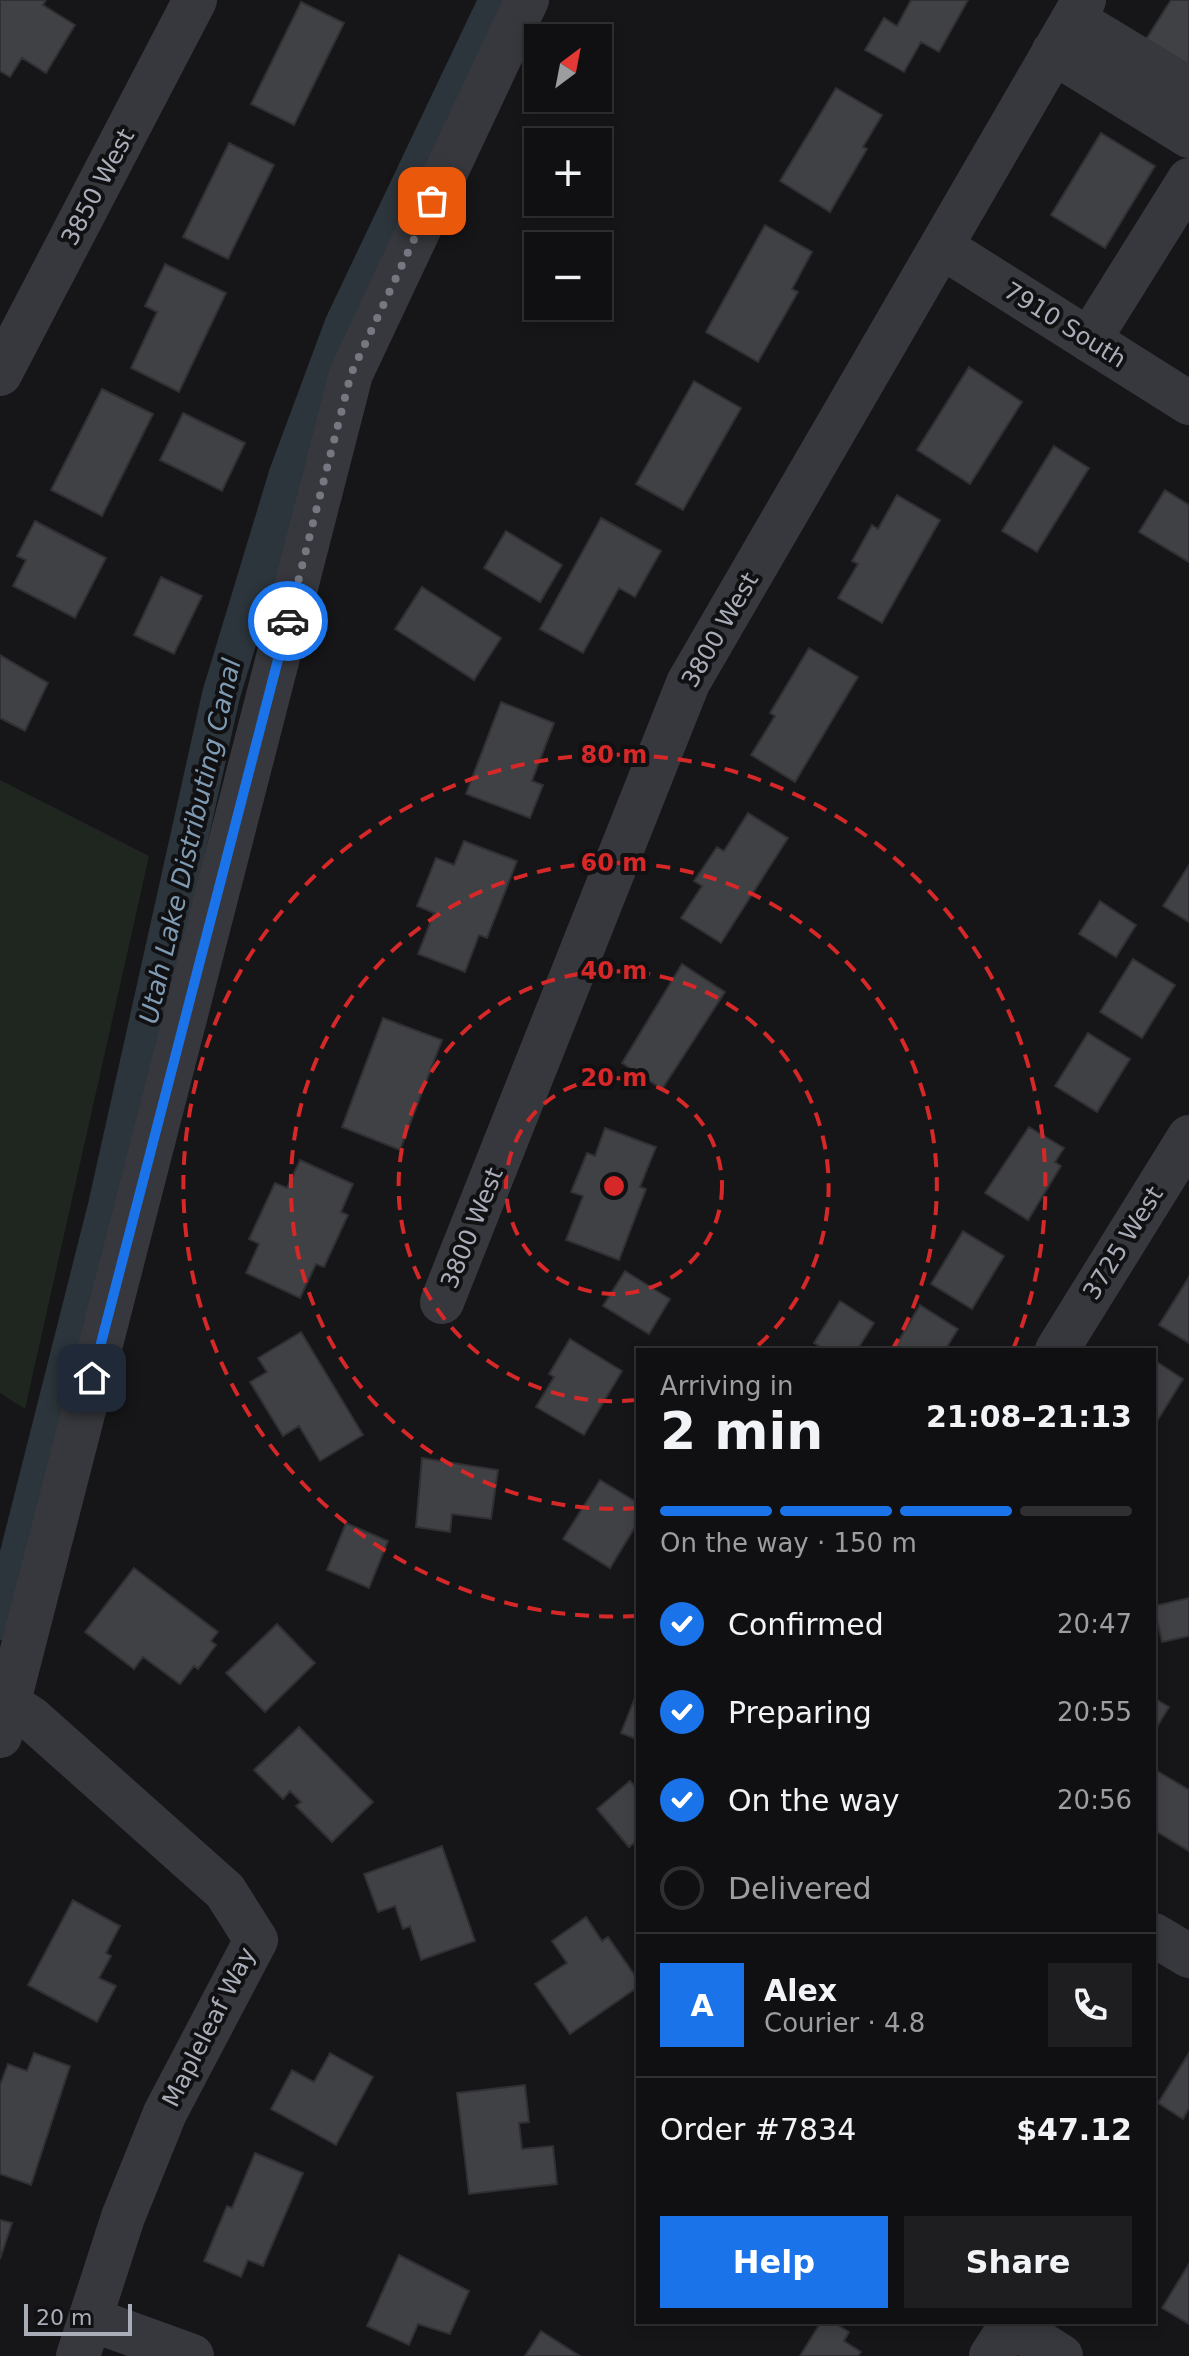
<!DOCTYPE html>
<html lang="en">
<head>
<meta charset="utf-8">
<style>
	body { margin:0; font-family:"DejaVu Sans",sans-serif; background:#1e1e20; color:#f1f3f6; height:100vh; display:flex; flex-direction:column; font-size:30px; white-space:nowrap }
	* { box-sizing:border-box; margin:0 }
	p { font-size:26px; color:#9c9d9f }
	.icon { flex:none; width:44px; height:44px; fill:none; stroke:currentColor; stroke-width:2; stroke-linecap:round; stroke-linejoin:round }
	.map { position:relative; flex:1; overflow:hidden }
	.panel { position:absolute; left:636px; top:1348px; width:520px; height:976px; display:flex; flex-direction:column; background:#101012; border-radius:0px; box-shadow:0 4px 12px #0003,0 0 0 2px #303032 }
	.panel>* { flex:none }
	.needle { width:52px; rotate:32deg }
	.buttons { position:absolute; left:524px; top:24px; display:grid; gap:16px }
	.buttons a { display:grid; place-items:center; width:88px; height:88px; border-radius:0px; background:#101012; box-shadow:0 4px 12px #0003,0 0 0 2px #303032; font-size:40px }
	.scale { position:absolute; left:24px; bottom:20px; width:108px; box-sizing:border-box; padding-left:8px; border:4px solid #a8adb8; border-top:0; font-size:22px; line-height:28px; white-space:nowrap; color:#a8adb8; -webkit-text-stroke:6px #111113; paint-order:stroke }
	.pin { position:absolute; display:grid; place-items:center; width:68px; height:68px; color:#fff; margin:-34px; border-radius:16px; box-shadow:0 4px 12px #0006 }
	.courier { position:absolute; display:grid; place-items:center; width:80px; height:80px; margin:-40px; border:6px solid #1a73e8; border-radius:50%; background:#fff; color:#222; box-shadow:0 2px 10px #0007 }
	.headline em { font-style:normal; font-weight:800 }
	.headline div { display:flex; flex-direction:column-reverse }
	.headline { display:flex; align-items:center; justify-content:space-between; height:136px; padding:0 24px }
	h1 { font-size:52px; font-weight:800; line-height:60px }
	.bar { display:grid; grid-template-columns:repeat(4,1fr); gap:12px 8px; align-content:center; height:96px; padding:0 24px }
	.bar i { height:10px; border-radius:6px; background:#303032 }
	.bar .active { background:#1a73e8 }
	.bar p { grid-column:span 4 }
	.line { display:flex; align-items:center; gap:20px; padding:0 24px; border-top:2px solid #303032 }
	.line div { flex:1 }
	.round { display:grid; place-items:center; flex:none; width:84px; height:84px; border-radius:0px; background:#1e1e20 }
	ol { padding:0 24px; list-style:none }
	li { display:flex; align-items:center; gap:24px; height:88px }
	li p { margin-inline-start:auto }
	li .icon { padding:8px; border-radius:50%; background:#1a73e8; color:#fff; stroke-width:4 }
	li:last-child { color:#9c9d9f }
	li i { width:44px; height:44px; border:4px solid #303032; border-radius:50% }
	.action { display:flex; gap:16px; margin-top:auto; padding:16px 24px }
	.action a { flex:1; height:92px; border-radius:0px; background:#1a73e8; color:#fff; font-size:32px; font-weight:800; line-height:92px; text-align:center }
	.action a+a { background:#1e1e20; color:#f1f3f6 }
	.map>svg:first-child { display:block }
	.green { fill:#1e261f }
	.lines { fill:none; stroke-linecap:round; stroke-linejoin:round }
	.canal { stroke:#2c353c; stroke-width:38 }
	.building { fill:#404145; stroke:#303034; stroke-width:2 }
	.minor { stroke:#37383d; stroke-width:44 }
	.done { stroke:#757880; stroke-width:8; stroke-dasharray:0 14.4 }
	.route { stroke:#1a73e8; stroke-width:10 }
	.ring { fill:none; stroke:#d62828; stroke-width:4; stroke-dasharray:14 10 }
	.labels { text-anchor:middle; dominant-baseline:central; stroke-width:8; stroke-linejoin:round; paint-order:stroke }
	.street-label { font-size:24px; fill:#a8adb8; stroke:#111113 }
	.water-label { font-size:26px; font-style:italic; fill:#7f9bb3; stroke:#111113 }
	.centre { fill:#d62828; stroke:#111113; stroke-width:4 }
	.ring-label { font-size:24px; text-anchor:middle; font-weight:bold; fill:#d62828; stroke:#111113; stroke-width:8; stroke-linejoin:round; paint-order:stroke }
</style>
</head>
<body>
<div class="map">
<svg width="1189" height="2356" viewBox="0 0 1189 2356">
	<rect width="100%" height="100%" fill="#161618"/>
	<path class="green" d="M0,780l149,76 -124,553 -25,-16z"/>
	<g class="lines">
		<path class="canal" d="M2,1621l105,-415 114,-511 67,-221 55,-148 155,-326"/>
	</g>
	<path class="building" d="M0,0h46l-3,5 32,20 -29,48 -24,-15 -12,19 -10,-6z
		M911,0h57l-29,52 -18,-10 -17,30 -39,-22 19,-32 13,8z
		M1171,0h18v67l-44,-26z
		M301,2l43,21 -50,102 -43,-21z
		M836,88l46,27 -19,32 4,2 -37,63 -50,-31z
		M1101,133l54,33 -50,82 -54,-33z
		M229,143l45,22 -46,94 -45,-22z
		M765,225l47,27 -20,37 6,3 -40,70 -52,-30z
		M165,264l61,29 -47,99 -48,-24 26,-56 -12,-6z
		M969,367l53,35 -52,82 -53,-34z
		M694,381l47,27 -58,102 -47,-26z
		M102,389l51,25 -51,102 -51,-26z
		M183,413l62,30 -23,48 -62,-31z
		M1054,446l35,22 -52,84 -35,-21z
		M1165,490l24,15v57l-50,-30z
		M897,495l43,25 -58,103 -44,-25 20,-34 -6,-3 20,-36 6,4z
		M601,518l60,33 -26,46 -16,-9 -36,65 -43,-24z
		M35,521l71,37 -31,60 -62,-32 13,-26 -9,-4z
		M506,531l56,34 -22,37 -56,-34z
		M161,577l41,19 -28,58 -40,-19z
		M422,587l79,51 -27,42 -79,-51z
		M809,648l49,29 -63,105 -44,-27 24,-39 -5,-3z
		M0,655l48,28 -23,48 -25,-13z
		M501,702l53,21 -22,58 11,4 -13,33 -64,-24z
		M748,813l40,25 -67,105 -40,-25 21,-32 -8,-5 23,-34 7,4z
		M464,841l53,20 -30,77 -8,-3 -14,37 -47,-18 16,-41 -17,-7 19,-48 18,7z
		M1189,865v57l-26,-16z
		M1100,901l36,24 -20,32 -37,-23z
		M1133,959l42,26 -33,53 -42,-26z
		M682,964l43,28 -63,97 -40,-26z
		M383,1018l59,22 -42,110 -58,-23z
		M1088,1033l42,26 -33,53 -42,-26z
		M1029,1127l35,21 -9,14 6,4 -33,54 -43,-27z
		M605,1128l51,19 -16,40 6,2 -27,71 -53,-20 17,-44 -12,-4 16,-39 8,3z
		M300,1160l53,24 -12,28 7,3 -24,52 -8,-3 -16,34 -54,-25 13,-29 -10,-5 26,-56 12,5z
		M963,1231l41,25 -32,53 -41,-25z
		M625,1271l45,28 -21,35 -46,-28z
		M1189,1277v66l-30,-18z
		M840,1301l34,22 -17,27h-31l-12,-7z
		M920,1305l38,24 -13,21h-52z
		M301,1332l62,103 -43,26 -21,-35 -16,10 -33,-54 17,-10 -9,-14z
		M570,1339l52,32 -38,64 -48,-28 18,-30 -5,-3z
		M1154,1360l29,19 -29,47z
		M422,1458l76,12 -7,49 -39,-5 -2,18 -34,-5z
		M600,1480l38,23v19l-28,46 -47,-29z
		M346,1523l42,18 -19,47 -42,-18z
		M134,1568l84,64 -7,9 5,4 -18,24 -4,-3 -14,18 -37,-27 -9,12 -49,-37z
		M1189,1598v38l-27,6 -8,-36z
		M277,1624l38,39 -50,49 -39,-39z
		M638,1690v50l-17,-7z
		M1154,1698l15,9 -15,25z
		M299,1727l74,75 -41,40 -36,-36 5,-4 -11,-11 -7,8 -29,-29z
		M1154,1769l35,21v61l-35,-21z
		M630,1781l8,9v50l-9,7 -32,-38z
		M442,1846l33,95 -54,19 -11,-34 -7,3 -8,-23 -17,6 -14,-38z
		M73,1900l47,26 -14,27 5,3 -12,22 17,8 -19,36 -69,-37z
		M586,1917l16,24 6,-4 30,43v7l-68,47 -35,-50 32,-21 -15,-22z
		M34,2053l36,13 -39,119 -31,-11v-89l8,-21 19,7z
		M330,2053l43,24 -37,68 -65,-36 21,-39 22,12z
		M1189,2053v55l-6,11 -25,-16z
		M525,2085l4,37 -10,1 3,26 31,-3 4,38 -88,10 -12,-101z
		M255,2153l48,20 -40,93 -15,-6 -7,17 -37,-16 23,-55 5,2z
		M0,2220l12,3 -12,36z
		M399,2255l70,36 -19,43 -32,-10 -9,21 -42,-19z
		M1189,2264v60l-27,-16z
		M821,2322h12l16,10 -5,9 17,11 -3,4h-58z
		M541,2331l39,25h-55z"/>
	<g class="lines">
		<path class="minor" d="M1073,19l116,70
			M1053,52l136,84
			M942,247l247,156
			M1089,340l100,-160
			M0,374l195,-374
			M442,1302l246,-619 396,-683
			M1057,1350l132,-213
			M0,1698l31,20 194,173 31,49 -91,173 -42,104 -45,139
			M0,1736l351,-1362 176,-374
			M1154,1935l35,21
			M90,2319l102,37
			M1007,2322l54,34
			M991,2356l20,-31"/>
	</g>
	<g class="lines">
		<path class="done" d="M288,621l63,-247 81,-173"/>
		<path class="route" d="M92,1378l196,-757"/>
	</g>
	<g class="ring">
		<circle cx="614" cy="1186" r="108"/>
		<path d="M636 1400A215 215 0 1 1 754 1349"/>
		<path d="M637 1508A323 323 0 1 1 892 1350"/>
		<path d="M637 1616A431 431 0 1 1 1014 1347"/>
	</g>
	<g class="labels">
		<g class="street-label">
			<text transform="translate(98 187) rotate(-62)">3850 West</text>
			<text transform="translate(1065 325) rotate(32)">7910 South</text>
			<text transform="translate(720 630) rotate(-60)">3800 West</text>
			<text transform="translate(472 1228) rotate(-68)">3800 West</text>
			<text transform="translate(1123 1243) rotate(-58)">3725 West</text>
			<text transform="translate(209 2027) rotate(-63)">Mapleleaf Way</text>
		</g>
		<g class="water-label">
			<text transform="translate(190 841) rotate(-77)">Utah Lake Distributing Canal</text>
		</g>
	</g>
	<circle cx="614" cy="1186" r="12" class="centre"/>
	<g class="ring-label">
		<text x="614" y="763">80 m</text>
		<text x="614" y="871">60 m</text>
		<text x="614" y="979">40 m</text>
		<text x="614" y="1086">20 m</text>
	</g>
</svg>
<div class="buttons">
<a><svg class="needle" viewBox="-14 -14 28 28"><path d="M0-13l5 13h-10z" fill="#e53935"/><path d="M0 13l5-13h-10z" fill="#9c9d9f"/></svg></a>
<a>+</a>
<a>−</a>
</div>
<div class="scale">20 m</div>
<div class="pin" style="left:432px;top:201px;background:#ea580c"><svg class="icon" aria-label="bag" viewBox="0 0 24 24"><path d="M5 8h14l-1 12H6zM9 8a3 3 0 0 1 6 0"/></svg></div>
<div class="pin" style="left:92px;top:1378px;background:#1f2937"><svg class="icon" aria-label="home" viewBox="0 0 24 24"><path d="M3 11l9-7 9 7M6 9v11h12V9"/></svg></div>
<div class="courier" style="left:288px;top:621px"><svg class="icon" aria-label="car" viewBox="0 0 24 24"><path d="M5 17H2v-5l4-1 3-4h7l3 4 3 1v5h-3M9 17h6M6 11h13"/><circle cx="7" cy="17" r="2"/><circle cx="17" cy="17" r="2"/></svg></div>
<section class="panel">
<div class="headline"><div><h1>2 min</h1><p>Arriving in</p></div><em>21:08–21:13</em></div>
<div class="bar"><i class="active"></i><i class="active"></i><i class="active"></i><i></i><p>On the way · 150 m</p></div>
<ol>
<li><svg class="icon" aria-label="check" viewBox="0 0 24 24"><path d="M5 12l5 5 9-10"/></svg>Confirmed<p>20:47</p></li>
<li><svg class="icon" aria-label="check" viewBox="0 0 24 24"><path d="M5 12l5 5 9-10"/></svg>Preparing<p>20:55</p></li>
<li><svg class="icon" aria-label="check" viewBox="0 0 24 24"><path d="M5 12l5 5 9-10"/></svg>On the way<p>20:56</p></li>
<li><i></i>Delivered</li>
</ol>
<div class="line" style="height:144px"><b class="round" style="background:#1a73e8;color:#fff">A</b><div><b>Alex</b><p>Courier · 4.8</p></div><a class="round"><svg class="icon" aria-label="phone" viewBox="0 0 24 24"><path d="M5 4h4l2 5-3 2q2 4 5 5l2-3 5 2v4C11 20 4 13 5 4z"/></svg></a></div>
<div class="line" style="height:104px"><div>Order #7834</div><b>$47.12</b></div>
<div class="action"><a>Help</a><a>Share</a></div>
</section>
</div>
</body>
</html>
